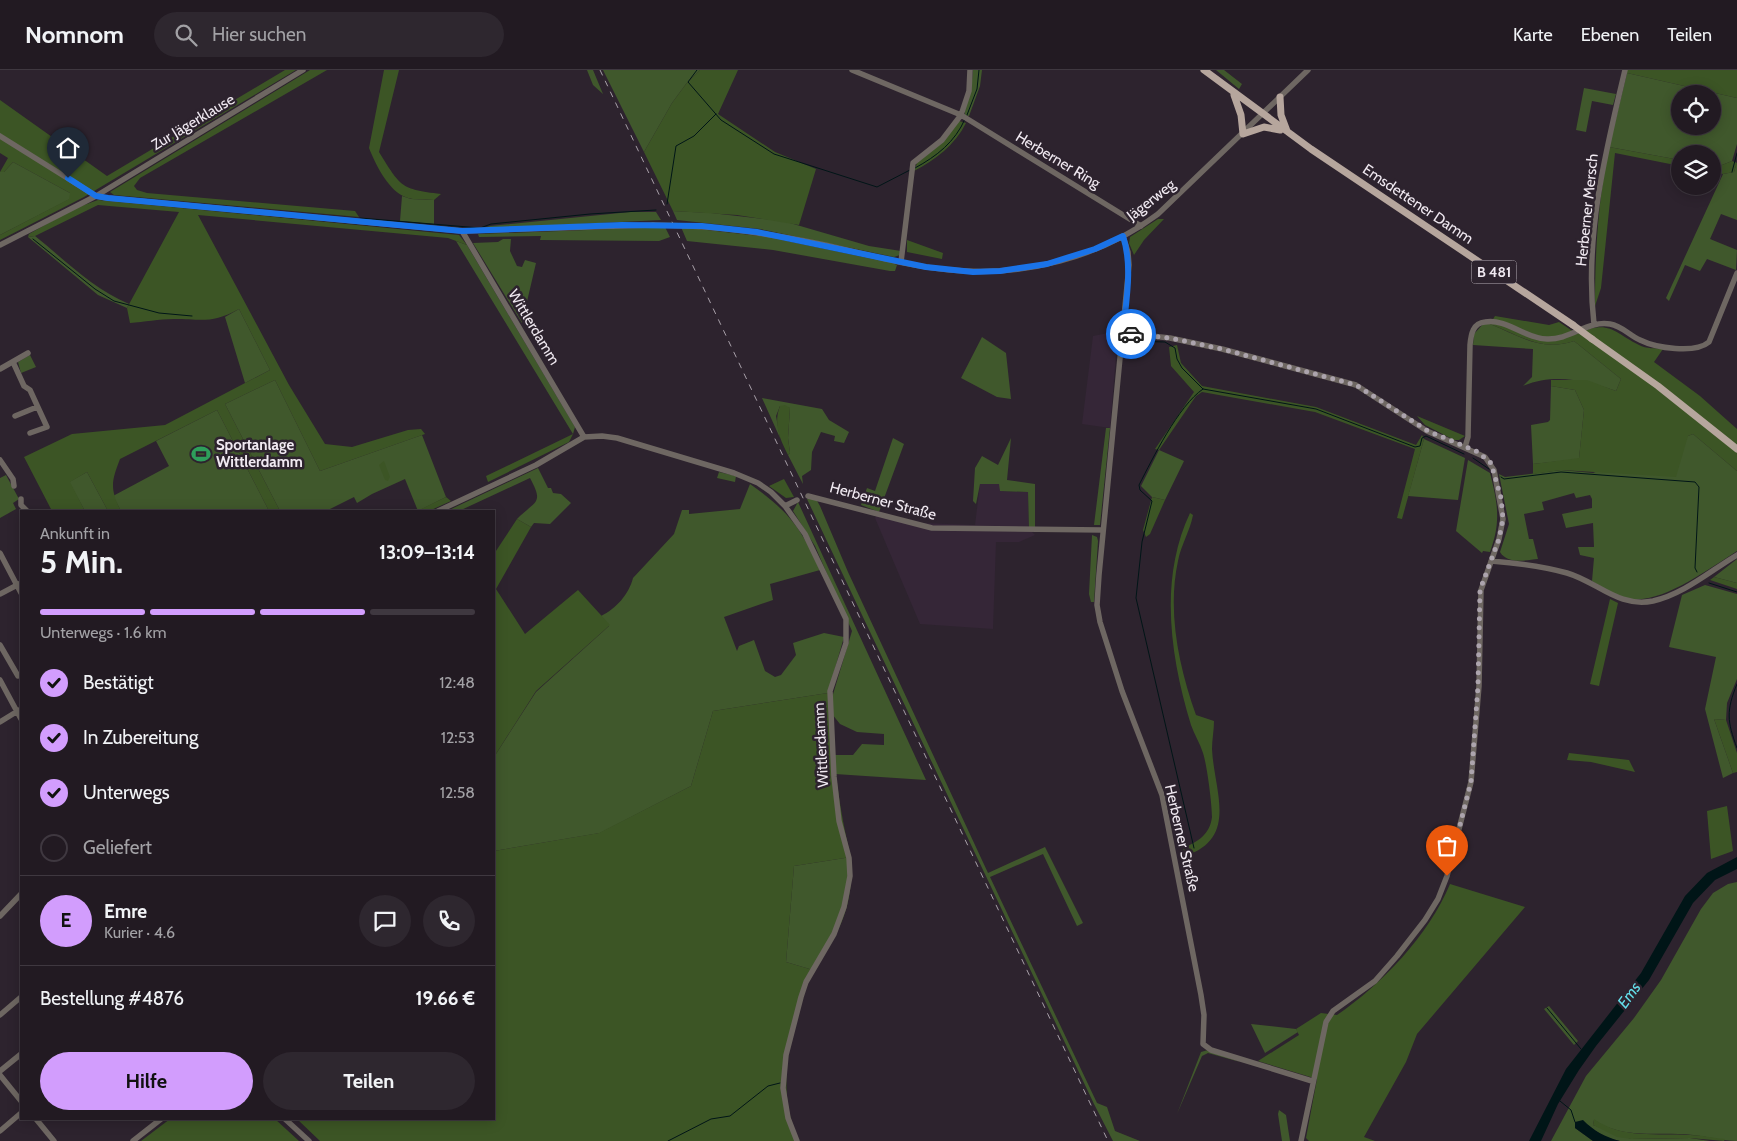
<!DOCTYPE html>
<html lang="de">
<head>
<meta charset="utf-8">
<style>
	body { margin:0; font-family:Cabin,sans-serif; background:#2e272f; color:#f1f3f6; height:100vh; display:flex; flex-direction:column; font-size:19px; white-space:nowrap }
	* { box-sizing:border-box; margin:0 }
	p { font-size:16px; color:#a2a1a5 }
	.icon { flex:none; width:28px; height:28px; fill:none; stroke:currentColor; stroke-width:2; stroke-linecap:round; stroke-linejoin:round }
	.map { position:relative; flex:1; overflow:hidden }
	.drawer { position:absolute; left:20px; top:440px; width:475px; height:610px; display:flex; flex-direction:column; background:#221a22; border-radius:0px; box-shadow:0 2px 12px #0003,0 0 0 1px #3f3840 }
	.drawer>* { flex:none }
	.buttons { position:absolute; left:1671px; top:15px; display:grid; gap:10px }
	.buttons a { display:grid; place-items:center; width:50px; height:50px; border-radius:50%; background:#221a22; box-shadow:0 2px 12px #0003,0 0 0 1px #3f3840; font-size:25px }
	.pin { position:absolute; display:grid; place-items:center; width:42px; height:42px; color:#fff; margin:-51px -21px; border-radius:50% 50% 50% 0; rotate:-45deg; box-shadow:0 0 5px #0007 }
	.pin .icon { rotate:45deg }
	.courier { position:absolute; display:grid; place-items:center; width:50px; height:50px; margin:-25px; border:4px solid #1a73e8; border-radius:50%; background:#fff; color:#222; box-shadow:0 1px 6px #0007 }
	.summary em { font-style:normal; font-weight:700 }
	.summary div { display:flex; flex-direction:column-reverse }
	.summary { display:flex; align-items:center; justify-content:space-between; height:85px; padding:0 20px }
	h1 { font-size:32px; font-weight:700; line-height:38px }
	.bar { display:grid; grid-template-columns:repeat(4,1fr); gap:8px 5px; align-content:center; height:60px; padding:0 20px }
	.bar i { height:6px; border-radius:4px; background:#3f3840 }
	.bar .active { background:#d29dfd }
	.bar p { grid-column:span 4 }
	.line { display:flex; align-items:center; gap:12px; padding:0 20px; border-top:1px solid #3f3840 }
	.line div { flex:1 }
	.round { display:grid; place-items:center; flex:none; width:52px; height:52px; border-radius:26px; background:#2e272f }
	ol { padding:0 20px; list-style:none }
	li { display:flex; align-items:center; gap:15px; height:55px }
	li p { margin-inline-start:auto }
	li .icon { padding:5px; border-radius:50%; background:#d29dfd; color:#111; stroke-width:4 }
	li:last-child { color:#a2a1a5 }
	li i { width:28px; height:28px; border:2px solid #3f3840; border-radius:50% }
	.cta { display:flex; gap:10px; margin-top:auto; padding:10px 20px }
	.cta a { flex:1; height:58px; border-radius:30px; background:#d29dfd; color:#111; font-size:20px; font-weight:700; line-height:58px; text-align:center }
	.cta a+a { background:#2e272f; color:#f1f3f6 }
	header { display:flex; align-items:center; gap:30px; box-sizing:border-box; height:70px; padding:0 25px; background:#221a22; border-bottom:1px solid #3f3840 }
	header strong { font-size:24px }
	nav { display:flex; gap:28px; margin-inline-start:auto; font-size:18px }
	.search { width:350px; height:45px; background:#2e272f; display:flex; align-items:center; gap:12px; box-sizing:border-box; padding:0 18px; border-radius:28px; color:#a2a1a5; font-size:19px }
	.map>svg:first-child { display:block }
	.built { fill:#352637 }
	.green { fill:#40582c; fill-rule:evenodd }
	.forest { fill:#3c5525 }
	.water { fill:#001517 }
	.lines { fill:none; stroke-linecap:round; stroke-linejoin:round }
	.stream { stroke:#001517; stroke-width:1 }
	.minor { stroke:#6e6762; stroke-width:5.5 }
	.major { stroke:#b6a69d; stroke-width:7 }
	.rail { stroke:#a8a0a9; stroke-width:1; stroke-dasharray:6 6; stroke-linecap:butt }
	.minor-bridge { stroke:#6e6762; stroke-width:5.5 }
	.major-bridge { stroke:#b6a69d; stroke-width:7 }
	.done { stroke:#aca4ad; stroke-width:5; stroke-dasharray:0 9 }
	.route { stroke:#1a73e8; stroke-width:6 }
	.labels { text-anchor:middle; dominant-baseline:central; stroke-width:5; stroke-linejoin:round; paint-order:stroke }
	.shield { fill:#2d232e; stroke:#b6aeb6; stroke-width:1 }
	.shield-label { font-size:14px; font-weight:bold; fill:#f0e9f1 }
	.street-label { font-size:15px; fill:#f0e9f1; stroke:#2d232e }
	.poi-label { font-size:15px; font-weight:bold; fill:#f0e9f1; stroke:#2d232e; text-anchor:start }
	.water-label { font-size:16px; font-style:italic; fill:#64dfea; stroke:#2d232e }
</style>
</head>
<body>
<header>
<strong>Nomnom</strong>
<div class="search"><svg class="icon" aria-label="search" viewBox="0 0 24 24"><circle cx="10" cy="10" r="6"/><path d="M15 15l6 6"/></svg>Hier suchen</div>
<nav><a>Karte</a><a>Ebenen</a><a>Teilen</a></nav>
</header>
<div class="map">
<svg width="1737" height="1071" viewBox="0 0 1737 1071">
	<rect width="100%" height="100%" fill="#2d232e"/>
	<path class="built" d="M1118,261l-8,97 -28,-4 11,-88z
		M980,414h20l1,7 27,1 1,37 6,6 -16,7h-23l-3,87 -73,-5 -45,-106 4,-6 41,11 55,2z"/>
	<path class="green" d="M587,0h6l10,24 -10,-9z
		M603,0h97l-14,14 -14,19 -28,49z
		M973,0h9l-2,16 -11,30 -4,-1 -1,-8 7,-16z
		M1216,0h8l18,14 -3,5z
		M1627,3l110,25v46l-5,17 -15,6 -4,-1 -1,-12h-32v6l-71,-13zM1680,24h32v32h-32z
		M1584,18l32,6 -3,11 -21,-4 -6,31 -10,-2z
		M13,92l57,31v6l-70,36v-63h4z
		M1737,92v58l-16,-6 -11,25 27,11 -1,20 -29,-11 -7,12 -15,-6 -16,36 -3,-3 57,-124 11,-2z
		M402,126l9,3 23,1v24l-34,-3z
		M673,141l38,2 72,8 86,25 32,5 -1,4 -6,2 -134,-28 -83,-9z
		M630,142h26l5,8 -181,9 10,-3z
		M665,157l5,10 -11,4 -119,-1 1,-4 -62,1 -1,-3z
		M681,157l87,10 124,26 5,2 -2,6h-5l-117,-21 -86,-9z
		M35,166c30,24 58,53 94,68l-2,4 -29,-13 -70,-58z
		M503,169h8l-1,12 7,15 5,1 3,-7 11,3 -14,60 -49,-80 25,-1z
		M456,171l11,4 108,182 -2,7z
		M239,239l31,61 -25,13 -20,-66z
		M1483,254h7c30,12 51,28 84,17l47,38 -5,12c-30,-11 -63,-18 -93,-5l9,-9 1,-28 -60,-4 1,-11z
		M982,267l24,16 5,46 -14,-2 -36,-19z
		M30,285l6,12 -15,6 -3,-11z
		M275,310l45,91 102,-36 24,62 -28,14 -13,-32 -33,15 -15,9 -3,-6 -28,14h-46l-55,-107z
		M1551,316l24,4 9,20 -5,49 -46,5 -2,-39 17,-3 2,-2z
		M762,328l60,11 7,11 20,12 -5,11 -10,-2 1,-5 -14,-4 -9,20 -1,18 -9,6 1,8 -15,-29 2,-2 -2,-15 2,-30 -10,-2 -4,10 4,22z
		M217,340l52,101h-148l-8,-15 56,-30 -13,-25z
		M1106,358h4l-10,97h-6z
		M1693,364l44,37v80c-27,17 -75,53 -107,48 -13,-2 -27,-11 -38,-18l2,-23 -14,-3 -2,-8h16l-1,-24 -27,5 -4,-14 30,-6v-9l-2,-4 -14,3 -2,-5 -32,9 2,8 -20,4 5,25h4l5,20c-12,1 -30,6 -38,-7l9,-28 -10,-50 6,3 56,-7 32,3z
		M893,368l11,6 -25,68 -18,-7 6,-17 8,3z
		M1011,368l-4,42 28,4v44l-6,1 -1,-37 -28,-1 -1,-7h-19l-4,20 -3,-3 2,-33 7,-12 16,9z
		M1424,369l41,19 -7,42 -50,-4z
		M1159,380l25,11 -19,39 -13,-3 -11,-11z
		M1468,390l22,13c8,31 11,49 0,79l-7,-1 -1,2 -26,-22z
		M538,398l10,20h3l2,5 8,1 10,9 -21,21 -16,-1 -3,4 -14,-8c19,-19 27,-15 13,-41l-71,33h-12z
		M87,402l21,39h-23l-16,-29z
		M719,402l17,4 -1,6 -18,-4z
		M6,405l13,24 -6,4 3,6 -16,9v-40z
		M750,414c38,27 51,43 70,86l-50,14 3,16 -49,17 13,34 2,-5 15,-6 11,31 10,6 6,-2 15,-20 -3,-12 31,-10 20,4 -16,56 -115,18 -22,75 -91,47 -106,18v-94l42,-65 73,-66 -8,-10c15,-7 28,-22 32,-38l41,-44 8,-24h7v4l51,-5z
		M807,429h9l4,7 28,66 140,301 57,-26 38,76 -6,3 -34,-72 -53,23 107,226 10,4 8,24 25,10h-27l-19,-37z
		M798,432l128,278 -91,-6v-19h18l9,-11 22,1v-11l-27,-2 -17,-8 -8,-10 -1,-13 21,-70 -37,-85 -22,-35z
		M1092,465l5,2 1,4 -4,61h-3l-2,-8z
		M1737,489v24l-23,-6z
		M1705,515l32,9v85l-10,24 -1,17 -12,-1 19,54 -10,5 -18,-69 11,-52 -47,-10 13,-52z
		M851,787c3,48 -11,76 -38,113l-27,-8 8,-96z
		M1737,812v259c-14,0 -27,-4 -44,-6 -34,-4 -69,5 -99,-15l-1,5 38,14 59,-1 20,3h-90l-12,-3 -16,-9 -17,-1 18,13h-42l35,-65 48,-58 27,-38 40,-71 12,-16 15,-9z
		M1549,936l29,35 -4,4 -30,-36z
		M1251,954l45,5 2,3 -33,21z
		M1208,980l32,12 -32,-9 -6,3 -25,58 24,-62z
		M1279,1040l7,5 4,26h-8l-4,-27z"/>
	<path class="forest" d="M285,0h11l-212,127 -84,43v-5l69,-36 1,-6 -57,-31 -9,10h-4l8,-14 -8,-5v-53l107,76z
		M310,0h17l-187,108 -6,8 3,4 10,3 208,18 4,6 -245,-22 -4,-3z
		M384,0h15l-20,82c22,35 21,37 62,42l-7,6c-10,-1 -22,1 -31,-4 -16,-8 -28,-33 -34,-48z
		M700,0h38l-20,44 57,38 41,17 -17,56 -62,-10 -64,-4 -29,-59 28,-49 14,-19z
		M1627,0h110v28l-110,-25z
		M959,51l7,2c-11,22 -31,37 -52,48l3,-8 27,-22z
		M1609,77l71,13v6l-65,-13 -14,135 -6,18c0,-54 3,-105 14,-159z
		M1732,91l5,2 -3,9 -11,2 -10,-2v-6l4,1z
		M98,130l361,35 8,10 -19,-7 -250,-23 91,170 36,59 27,3 56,-17 13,-1 4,5 -105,37 -45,-91 -50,24 55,107h-11l-52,-101 -97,49c-9,23 -10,30 1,52h-13l-21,-39 -17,10 15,29h-33l-28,-54 48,-23 93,-9 105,-55 -31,-61c-27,15 -37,10 -65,10 -15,0 -30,3 -44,4l-3,-15 52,-96 -81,-7 -63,31 -7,1 1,-3 44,-25z
		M1158,149h6l-20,21 -10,15 -5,-12 1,-6z
		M907,170l36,13 -1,6 -35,-7z
		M1495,246l54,9 10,-3 18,12c32,-15 36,-2 62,11 7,4 17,3 24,4l-9,13 46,34 37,33v42l-44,-37 -5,2 -12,41 -115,-7 -28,4v-10l46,-6 5,-48 -9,-20 -24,-4v-6h36l29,11 5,-12 -47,-38c-33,11 -53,-5 -84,-17z
		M1177,275l4,18 21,23 114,21 100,38 6,-10 2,4 -22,80 -5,-1 18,-69 -100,-37 -113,-20 -6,4 -37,54 -4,-1 39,-57 -23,-26 -2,-19z
		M785,335l5,3 -2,30 2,15 -2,2c-8,-16 -15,-31 -8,-49z
		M1417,346l48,20 -6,4h-5l-29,-15z
		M573,364l-4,8 -81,40 -2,-6z
		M384,391l6,16 -2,4 -3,-1 -6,-15z
		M784,409l10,18 -8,1 -17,-12z
		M446,427l5,4 -22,10h-12z
		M1152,427l13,3 -15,34 -4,3 -3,-7z
		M1190,443l3,2c-3,16 -12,30 -15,46 -11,51 1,106 18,154l18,6c0,9 -2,19 -2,28 2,42 27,89 -27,107l-2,-8c15,-6 27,-14 29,-31 0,-13 -5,-52 -9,-64 -3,-10 -9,-19 -12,-28 -21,-69 -32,-146 -1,-212z
		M517,449l14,8 -35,62 29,45 53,-44 32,35 -74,66 -42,66v-203z
		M1714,507l23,6v6l-27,-9z
		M1610,529l8,4 -19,83 -9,-2z
		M828,623c5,56 9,110 23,164l-57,9 -8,96 27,8c-21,52 -40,117 -14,171h-479l-23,-22h197v-268l105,-18 92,-47 22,-75z
		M1714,649l12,1 11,33v19l-4,1z
		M1569,683l60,7 6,12 -44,-10 -24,-2z
		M1727,736l6,45 -22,8 -4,-48z
		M1450,814l75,23 -108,127 -11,28 -42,75 11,4h-66l-3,-3 11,-59 -59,-18 41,-26 -3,-6 25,-16 16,2c44,-30 92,-80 113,-131z
		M170,1049h105l24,22h-158z
		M1594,1049c28,20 63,14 96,16 12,0 23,3 35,4l-1,2 -34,-3 -59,1 -14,-2 -24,-12z"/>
	<path class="water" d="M1737,787v12l-22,11 -22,23 -44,77 -53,66 -17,24 -21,34 -17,37h-12l37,-72 75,-96 44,-77 22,-23z
		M1583,1050c11,11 22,17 37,21h-27l-18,-13v-6z"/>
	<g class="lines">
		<path class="stream" d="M697,0l-9,12 33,38 53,34 103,33 33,-17
			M967,45l10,-26 2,-19
			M915,98c22,-12 40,-26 50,-49
			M1732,102l5,-19
			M667,134l9,-58 18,-10 22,-22
			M360,148l120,10 11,-4 99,-10 66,-4
			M33,169l62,50 19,12 45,12 33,3
			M1127,275l4,-4 34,1 10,6 2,11 5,9 21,21 113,20 99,38 5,-1 2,-8 4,-2 38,18
			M1473,388l16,11
			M1501,407l3,2 57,-7 134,10 4,5 -4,81 2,4
			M1709,513l28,9
			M1737,614c-11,27 -10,37 0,64
			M1194,778l-58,-250 6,-56 10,-41 -12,-11 -1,-5c14,-27 39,-79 64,-96
			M1547,938l34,41
			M1560,1031l11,9 4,12
			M668,1071l43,-22 19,-3 38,-30 12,-3"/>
		<path class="minor" d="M852,0l109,45 8,-24 1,-21
			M0,66l96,60 11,2 355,33 191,-6
			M688,156c44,2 88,9 132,18 43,9 86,22 130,26 74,7 149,-12 208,-56l150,-144
			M462,161l122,206
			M1123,166l5,16 1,13 -30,310 -2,30 3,17 22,69 40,104 39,200 3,20 -1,29 8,6 101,31
			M0,175l96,-49 207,-126
			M901,192l12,-99 29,-23 19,-25 180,111
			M1594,254c-10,-86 11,-171 31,-254
			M1123,263l47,5 52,11 134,36 71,46 58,26 9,13 9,49 -4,20 -18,51 -2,96 -8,96 -24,94 -9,23 -13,21 -28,36 -22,25 -42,30 -7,11 -25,119
			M13,292l11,24 6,4 17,37 -17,6
			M0,299l28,-16
			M15,346l22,-9
			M1465,377l3,-10 2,-92c1,-11 3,-22 15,-23 21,-4 41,17 62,17 23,1 41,-19 63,-15 12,2 19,11 30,16 16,8 55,14 69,2l28,-69
			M0,390l13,19 1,7
			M808,426l124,32 170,2
			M21,429v6l6,6
			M785,436l12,-6
			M438,441l98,-46 48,-28 18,-1 15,2 117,35 24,10 13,9 14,14 20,28 41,85v24l-16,48 4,86 5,44 10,37 1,18 -6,31 -10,27 -28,48 -5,15 -15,58 -3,33 5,30 9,23
			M0,483l21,40
			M1491,491c26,2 51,5 76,12 31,9 51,35 86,28 31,-7 57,-30 84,-46
			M0,524l21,-11
			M0,575l18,31 3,-1
			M0,610l21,39
			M0,652l21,-13
			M0,846l21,-22
			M0,945l21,-18
			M0,1001l21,-17
			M0,1005l21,26
			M36,1049l18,22
			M285,1049l24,22
			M0,1061l21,-18
			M133,1071l28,-22"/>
		<path class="major" d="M1204,0l107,79 262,176
			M1234,25l7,20 2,19 21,-7 16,3
			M1280,27l1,18 6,16
			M1592,269l66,47 79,63"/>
		<path class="rail" d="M600,0l508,1071"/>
		<path class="minor-bridge" d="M653,155l35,1"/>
		<path class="major-bridge" d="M1573,255l19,14"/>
	</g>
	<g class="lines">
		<path class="done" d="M1131,264l39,4 52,11 134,36 72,46 50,21 13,11 10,35 2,21 -4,20 -19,51 -2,96 -7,96 -24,94"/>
		<path class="route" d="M68,108l28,18 12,2 354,33 160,-6 80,1 55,6 169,35 47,5 27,-1 47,-7 48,-15 28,-13c10,31 3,65 0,97l8,1"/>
	</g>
	<defs>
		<g id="stadium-bare" transform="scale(1.5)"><path d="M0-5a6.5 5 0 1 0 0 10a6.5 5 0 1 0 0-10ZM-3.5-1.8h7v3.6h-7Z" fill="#2e9e5b" stroke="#2d232e" stroke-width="2.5" paint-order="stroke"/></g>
	</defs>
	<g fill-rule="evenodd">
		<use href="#stadium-bare" x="201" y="384"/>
	</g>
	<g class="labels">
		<rect class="shield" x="1471.5" y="190.5" width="45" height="23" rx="4"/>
		<g class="shield-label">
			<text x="1494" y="202">B 481</text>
		</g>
		<g class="street-label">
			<text transform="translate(193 52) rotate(-31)">Zur Jägerklause</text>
			<text transform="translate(1058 90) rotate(31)">Herberner Ring</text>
			<text transform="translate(1151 130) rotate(-38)">Jägerweg</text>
			<text transform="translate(1418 134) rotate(34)">Emsdettener Damm</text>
			<text transform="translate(1587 140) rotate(-84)">Herberner Mersch</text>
			<text transform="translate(534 257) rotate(59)">Wittlerdamm</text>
			<text transform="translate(883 431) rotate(15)">Herberner Straße</text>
			<text transform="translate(821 675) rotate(-93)">Wittlerdamm</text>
			<text transform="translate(1182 768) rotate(77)">Herberner Straße</text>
		</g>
		<g class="poi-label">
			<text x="216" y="375">Sportanlage<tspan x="216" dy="17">Wittlerdamm</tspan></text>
		</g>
		<g class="water-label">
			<text transform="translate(1629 925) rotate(-54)">Ems</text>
		</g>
	</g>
</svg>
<div class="buttons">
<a><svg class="icon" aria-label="locate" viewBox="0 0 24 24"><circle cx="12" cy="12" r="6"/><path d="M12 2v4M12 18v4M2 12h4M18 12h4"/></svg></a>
<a><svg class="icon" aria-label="layers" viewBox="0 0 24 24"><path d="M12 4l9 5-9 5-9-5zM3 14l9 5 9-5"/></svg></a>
</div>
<div class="pin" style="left:1447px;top:806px;background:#ea580c"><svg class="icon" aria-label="bag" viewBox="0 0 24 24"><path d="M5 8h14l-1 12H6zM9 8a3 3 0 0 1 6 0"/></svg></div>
<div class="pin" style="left:68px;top:108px;background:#1f2937"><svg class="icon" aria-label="home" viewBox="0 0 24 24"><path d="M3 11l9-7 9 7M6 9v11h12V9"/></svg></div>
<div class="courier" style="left:1131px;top:264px"><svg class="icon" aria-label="car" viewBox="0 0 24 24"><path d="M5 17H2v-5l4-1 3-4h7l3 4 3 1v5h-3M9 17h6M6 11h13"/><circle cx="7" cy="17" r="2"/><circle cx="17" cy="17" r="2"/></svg></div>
<section class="drawer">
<div class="summary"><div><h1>5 Min.</h1><p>Ankunft in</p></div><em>13:09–13:14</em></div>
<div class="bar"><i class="active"></i><i class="active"></i><i class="active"></i><i></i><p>Unterwegs · 1.6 km</p></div>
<ol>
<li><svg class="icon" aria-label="check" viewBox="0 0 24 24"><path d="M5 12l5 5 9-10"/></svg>Bestätigt<p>12:48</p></li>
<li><svg class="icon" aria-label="check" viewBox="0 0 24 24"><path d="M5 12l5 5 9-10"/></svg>In Zubereitung<p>12:53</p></li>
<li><svg class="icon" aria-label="check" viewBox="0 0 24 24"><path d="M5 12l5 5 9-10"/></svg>Unterwegs<p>12:58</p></li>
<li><i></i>Geliefert</li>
</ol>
<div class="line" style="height:90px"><b class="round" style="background:#d29dfd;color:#111">E</b><div><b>Emre</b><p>Kurier · 4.6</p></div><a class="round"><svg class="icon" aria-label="chat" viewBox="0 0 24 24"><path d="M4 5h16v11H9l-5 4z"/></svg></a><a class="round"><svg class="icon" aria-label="phone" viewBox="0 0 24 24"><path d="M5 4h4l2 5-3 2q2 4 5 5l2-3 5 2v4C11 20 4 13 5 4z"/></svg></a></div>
<div class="line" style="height:65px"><div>Bestellung #4876</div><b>19.66 €</b></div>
<div class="cta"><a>Hilfe</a><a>Teilen</a></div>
</section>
</div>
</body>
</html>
